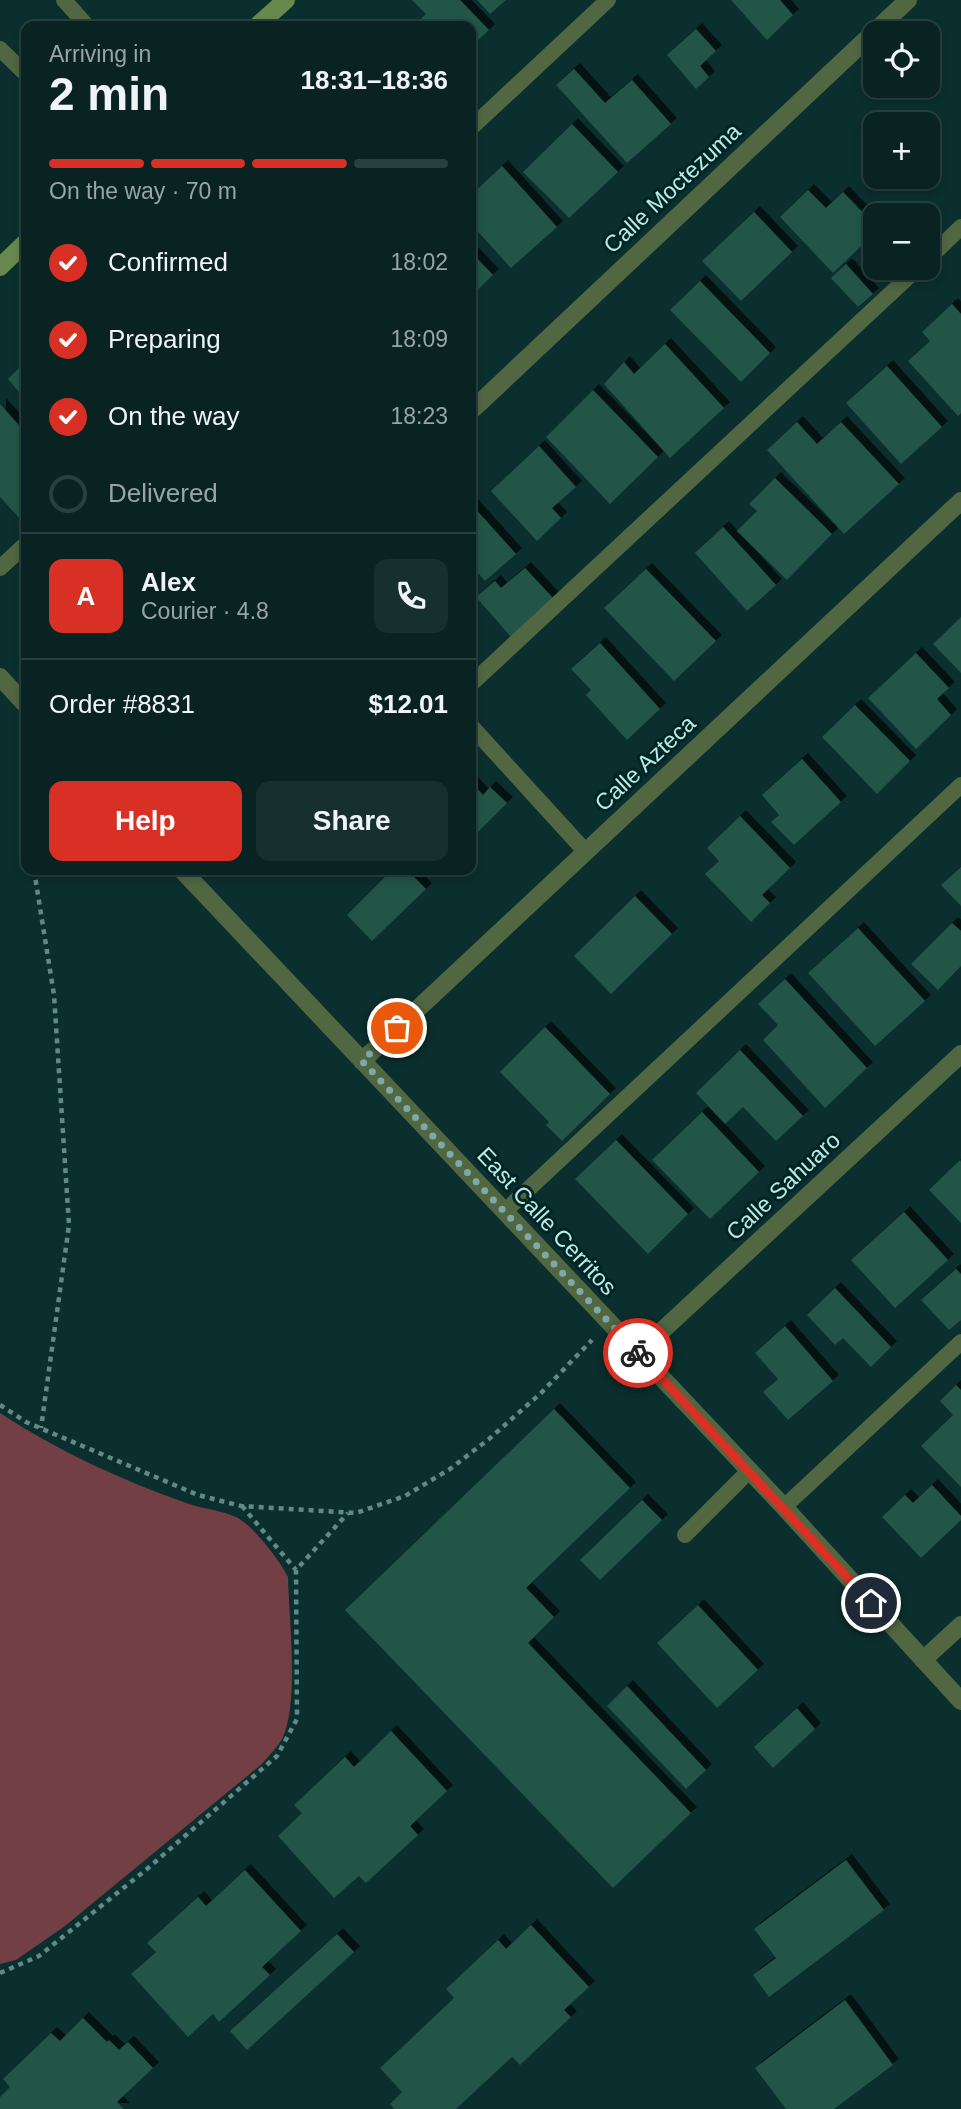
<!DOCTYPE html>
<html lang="en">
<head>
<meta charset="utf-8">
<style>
	body { margin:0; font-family:Arial,sans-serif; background:#162f2f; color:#f1f3f6; height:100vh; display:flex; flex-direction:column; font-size:26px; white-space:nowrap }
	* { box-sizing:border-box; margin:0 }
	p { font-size:23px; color:#98a4a5 }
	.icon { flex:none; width:38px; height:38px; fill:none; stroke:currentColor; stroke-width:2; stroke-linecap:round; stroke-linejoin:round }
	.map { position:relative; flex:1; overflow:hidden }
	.sheet { position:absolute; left:21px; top:21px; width:455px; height:854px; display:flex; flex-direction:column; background:#082322; border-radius:14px; box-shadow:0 4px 10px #0003,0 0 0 2px #294040 }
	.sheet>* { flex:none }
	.buttons { position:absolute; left:863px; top:21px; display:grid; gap:14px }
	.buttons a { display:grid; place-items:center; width:77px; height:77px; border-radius:14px; background:#082322; box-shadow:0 4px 10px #0003,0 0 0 2px #294040; font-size:35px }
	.pin { position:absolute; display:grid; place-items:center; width:60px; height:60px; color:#fff; margin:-30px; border:4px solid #fff; border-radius:50%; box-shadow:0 2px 7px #0007 }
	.courier { position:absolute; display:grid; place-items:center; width:70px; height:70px; margin:-35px; border:5px solid #d93025; border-radius:50%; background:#fff; color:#222; box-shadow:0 2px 9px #0007 }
	.summary em { font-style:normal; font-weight:600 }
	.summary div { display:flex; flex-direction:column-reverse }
	.summary { display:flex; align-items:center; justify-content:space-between; height:119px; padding:0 28px }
	h1 { font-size:46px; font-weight:600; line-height:52px }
	.bar { display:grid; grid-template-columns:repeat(4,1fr); gap:10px 7px; align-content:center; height:84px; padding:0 28px }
	.bar i { height:9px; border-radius:5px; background:#294040 }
	.bar .current { background:#d93025 }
	.bar p { grid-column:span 4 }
	.line { display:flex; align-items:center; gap:18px; padding:0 28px; border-top:2px solid #294040 }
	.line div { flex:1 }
	.round { display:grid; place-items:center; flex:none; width:74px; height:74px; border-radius:14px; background:#162f2f }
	ol { padding:0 28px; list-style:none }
	li { display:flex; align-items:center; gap:21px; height:77px }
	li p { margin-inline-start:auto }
	li .icon { padding:7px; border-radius:50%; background:#d93025; color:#fff; stroke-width:4 }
	li:last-child { color:#98a4a5 }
	li i { width:38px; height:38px; border:4px solid #294040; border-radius:50% }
	.button { display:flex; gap:14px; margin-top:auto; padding:14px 28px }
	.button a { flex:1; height:80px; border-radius:14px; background:#d93025; color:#fff; font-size:28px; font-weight:600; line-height:80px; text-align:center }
	.button a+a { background:#162f2f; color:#f1f3f6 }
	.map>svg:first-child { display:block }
	.green { fill:#713f44 }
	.building { fill:#205447; filter:url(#shadow) }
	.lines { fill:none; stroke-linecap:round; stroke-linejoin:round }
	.path { stroke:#608a88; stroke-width:4.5; stroke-dasharray:5 5; stroke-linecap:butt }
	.lane { stroke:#506742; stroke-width:16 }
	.street { stroke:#506742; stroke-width:18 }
	.secondary { stroke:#668a4e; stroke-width:18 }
	.done { stroke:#7da9a8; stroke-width:7; stroke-dasharray:0 12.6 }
	.route { stroke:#d93025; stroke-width:9 }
	.labels { text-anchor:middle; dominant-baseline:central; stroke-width:6; stroke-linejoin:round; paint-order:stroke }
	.street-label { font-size:23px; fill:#baebe9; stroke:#012525 }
</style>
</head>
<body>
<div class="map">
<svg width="961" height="2109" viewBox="0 0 961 2109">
	<defs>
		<filter id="shadow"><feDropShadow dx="6" dy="-6" stdDeviation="0" flood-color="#0009"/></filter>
	</defs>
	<rect width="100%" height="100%" fill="#0b2f2e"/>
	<path class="green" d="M0,1413c58,38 123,68 189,91 15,5 32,6 47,13 15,6 45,45 52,60 1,41 11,124 -5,160 -4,9 -14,18 -20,26l-198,163 -49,34 -16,4z"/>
	<path class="building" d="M412,0h48l29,30 -18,17v-21h-58l13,-12z
		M477,0h29l-16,14z
		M731,0h49l13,15 -26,25z
		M696,29l20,22 -16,15 9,11 -13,12 -29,-34z
		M574,69l31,34 27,-23 39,44 -44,39 -71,-78z
		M572,124l46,48 -49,46 -46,-46z
		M502,166l55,61 -46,41 -40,-44v-29z
		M808,190l18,18 17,-16 32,33v8l-42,40 -53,-56z
		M754,212l38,40 -51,49 -39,-40z
		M471,252l22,23 -22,21z
		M846,264l27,30 -15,13 -27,-29z
		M700,281l70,72 -29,29 -71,-72z
		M952,304l9,10v99l-3,3 -50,-55 22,-20 -8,-9z
		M665,344l59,64 -54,50 -66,-74 20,-22 10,12z
		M26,361v39l-18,-21z
		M887,366l55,61 -41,37 -55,-61z
		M593,390l65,67 -48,47 -64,-67z
		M0,404l26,29v83l-5,4 -21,-23z
		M797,422l20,22 24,-22 58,62 -55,50 -77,-84z
		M539,446l37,41 -24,21 9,10 -24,23 -46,-50z
		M775,478l57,56 -45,46 -50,-49 20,-20 -8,-7z
		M471,504l45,50 -31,27 -14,-16z
		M723,527l53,58 -29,26 -52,-58z
		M525,568l29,31 -43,38 -35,-40 19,-16 6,7z
		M646,569l70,72 -42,40 -70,-73z
		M961,617v56l-28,-29z
		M600,643l60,66 -33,31 -41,-45 5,-5 -20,-21z
		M916,653l33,35 -12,11 14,16 -35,34 -48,-51z
		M855,705l55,56 -33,33 -55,-57z
		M802,759l39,43 -47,43 -23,-23 8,-7 -17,-20z
		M471,782l12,13 7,-8 17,16 -36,36z
		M740,816l50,52 -28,27 8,8 -19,19 -46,-48 14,-13 -12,-13z
		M961,867v39l-20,-21z
		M392,870h15l19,19 -54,52 -25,-26z
		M635,896l37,38 -61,60 -37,-38z
		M952,923l9,8v35l-23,24 -27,-26z
		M858,928l67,73 -50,45 -67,-73z
		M785,979l82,89 -42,40 -62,-68 15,-15 -20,-21z
		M545,1027l65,67 -48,47 -16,-16 3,-3 -49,-50z
		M740,1050l63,66 -27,25 -33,-34 -18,17 -29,-31z
		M702,1112l57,60 -49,47 -58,-59z
		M616,1140l72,74 -40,40 -73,-75z
		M960,1160l1,2v61l-32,-33z
		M904,1212l44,48 -53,48 -44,-48z
		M956,1269l5,5v46l-12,10 -28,-30z
		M835,1288l56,59 -20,20 -28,-29 -8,7 -28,-30z
		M785,1326l48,55 -45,39 -25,-28 15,-13 -23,-26z
		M956,1385l5,5v97l-40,-41 32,-31 -13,-14z
		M554,1409l76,79 -104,100 28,29 -26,26 163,170 -78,75 -268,-278z
		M932,1485l29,31v4l-40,38 -39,-41 23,-22 8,8z
		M642,1500l20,20 -62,60 -20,-20z
		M698,1605l60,65 -41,38 -60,-65z
		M627,1686l79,84 -20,19 -79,-83z
		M797,1708l18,21 -42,39 -19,-21z
		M391,1731l56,60 -37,35 8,9 -52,48 -7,-7 -25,22 -56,-62 24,-23 -8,-8 51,-48 9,10z
		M846,1860l38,50 -115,87 -16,-22 23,-17 -22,-29z
		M245,1870l56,61 -39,36 8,8 -51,47 -6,-8 -25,23 -57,-63 25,-22 -9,-9 51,-46 8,9z
		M531,1925l58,62 -25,23 7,7 -51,48 -8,-8 -56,52h-62l-4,-5 12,-12 -22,-24 74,-70 -8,-9 52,-49 8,9z
		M337,1934l17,18 -107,98 -17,-19z
		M845,2000l48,65 -59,44h-48l-31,-41z
		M83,2018l24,24 2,-2 10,10 9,-8 25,26 -36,34 7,7h-124v-12l10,-10 -7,-8 48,-46 9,8z"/>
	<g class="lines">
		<path class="path" d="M34,870l20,125 15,230 -28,203
			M0,1405l26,17 172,73 43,11 115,7 49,-17 45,-27 39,-30 52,-46 51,-53
			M242,1506l54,64
			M0,1973l39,-17 108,-87 130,-113 20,-37 -1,-149 52,-57"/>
		<path class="lane" d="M64,0l23,26
			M0,49l26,25
			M471,128l137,-128
			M928,259l33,-32
			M0,568l26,-24
			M471,684l447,-416
			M471,726l115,126
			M504,1212l457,-427
			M784,1507l177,-165
			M685,1535l64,-64"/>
		<path class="street" d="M471,411l437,-411
			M0,677l26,28
			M182,870l602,637 177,194
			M362,1061l599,-560
			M638,1353l323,-299
			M923,1660l38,-35"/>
		<path class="secondary" d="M257,26l29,-26
			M0,267l26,-25"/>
	</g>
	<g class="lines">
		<path class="done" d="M397,1028l-35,33 276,292"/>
		<path class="route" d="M638,1353l233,250"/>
	</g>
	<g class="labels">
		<g class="street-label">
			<text transform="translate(672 188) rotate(-43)">Calle Moctezuma</text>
			<text transform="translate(645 763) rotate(-43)">Calle Azteca</text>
			<text transform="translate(783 1186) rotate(-43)">Calle Sahuaro</text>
			<text transform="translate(547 1221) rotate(47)">East Calle Cerritos</text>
		</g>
	</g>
</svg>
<div class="buttons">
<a><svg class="icon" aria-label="locate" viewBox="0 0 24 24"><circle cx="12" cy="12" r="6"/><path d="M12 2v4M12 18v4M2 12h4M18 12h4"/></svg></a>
<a>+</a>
<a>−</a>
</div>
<div class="pin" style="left:397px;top:1028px;background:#ea580c"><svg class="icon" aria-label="bag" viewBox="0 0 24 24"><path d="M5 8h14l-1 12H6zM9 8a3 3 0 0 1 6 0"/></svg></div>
<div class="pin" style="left:871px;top:1603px;background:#1f2937"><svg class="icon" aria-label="home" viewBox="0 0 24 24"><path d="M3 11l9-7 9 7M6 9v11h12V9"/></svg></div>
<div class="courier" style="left:638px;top:1353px"><svg class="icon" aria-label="bike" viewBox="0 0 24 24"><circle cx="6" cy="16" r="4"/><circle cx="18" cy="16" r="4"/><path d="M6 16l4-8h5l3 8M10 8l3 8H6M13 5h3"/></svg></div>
<section class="sheet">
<div class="summary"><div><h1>2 min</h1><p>Arriving in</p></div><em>18:31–18:36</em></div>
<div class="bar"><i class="current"></i><i class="current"></i><i class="current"></i><i></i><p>On the way · 70 m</p></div>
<ol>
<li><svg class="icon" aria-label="check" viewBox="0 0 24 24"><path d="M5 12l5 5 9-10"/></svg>Confirmed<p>18:02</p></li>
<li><svg class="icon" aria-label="check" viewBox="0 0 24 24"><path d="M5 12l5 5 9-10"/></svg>Preparing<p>18:09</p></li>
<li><svg class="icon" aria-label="check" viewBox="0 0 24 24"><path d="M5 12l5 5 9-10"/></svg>On the way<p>18:23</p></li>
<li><i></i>Delivered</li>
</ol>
<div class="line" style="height:126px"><b class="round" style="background:#d93025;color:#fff">A</b><div><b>Alex</b><p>Courier · 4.8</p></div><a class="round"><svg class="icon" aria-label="phone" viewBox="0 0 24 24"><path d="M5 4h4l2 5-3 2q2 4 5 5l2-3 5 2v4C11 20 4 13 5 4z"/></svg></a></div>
<div class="line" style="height:91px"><div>Order #8831</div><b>$12.01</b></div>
<div class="button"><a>Help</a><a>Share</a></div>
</section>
</div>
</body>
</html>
